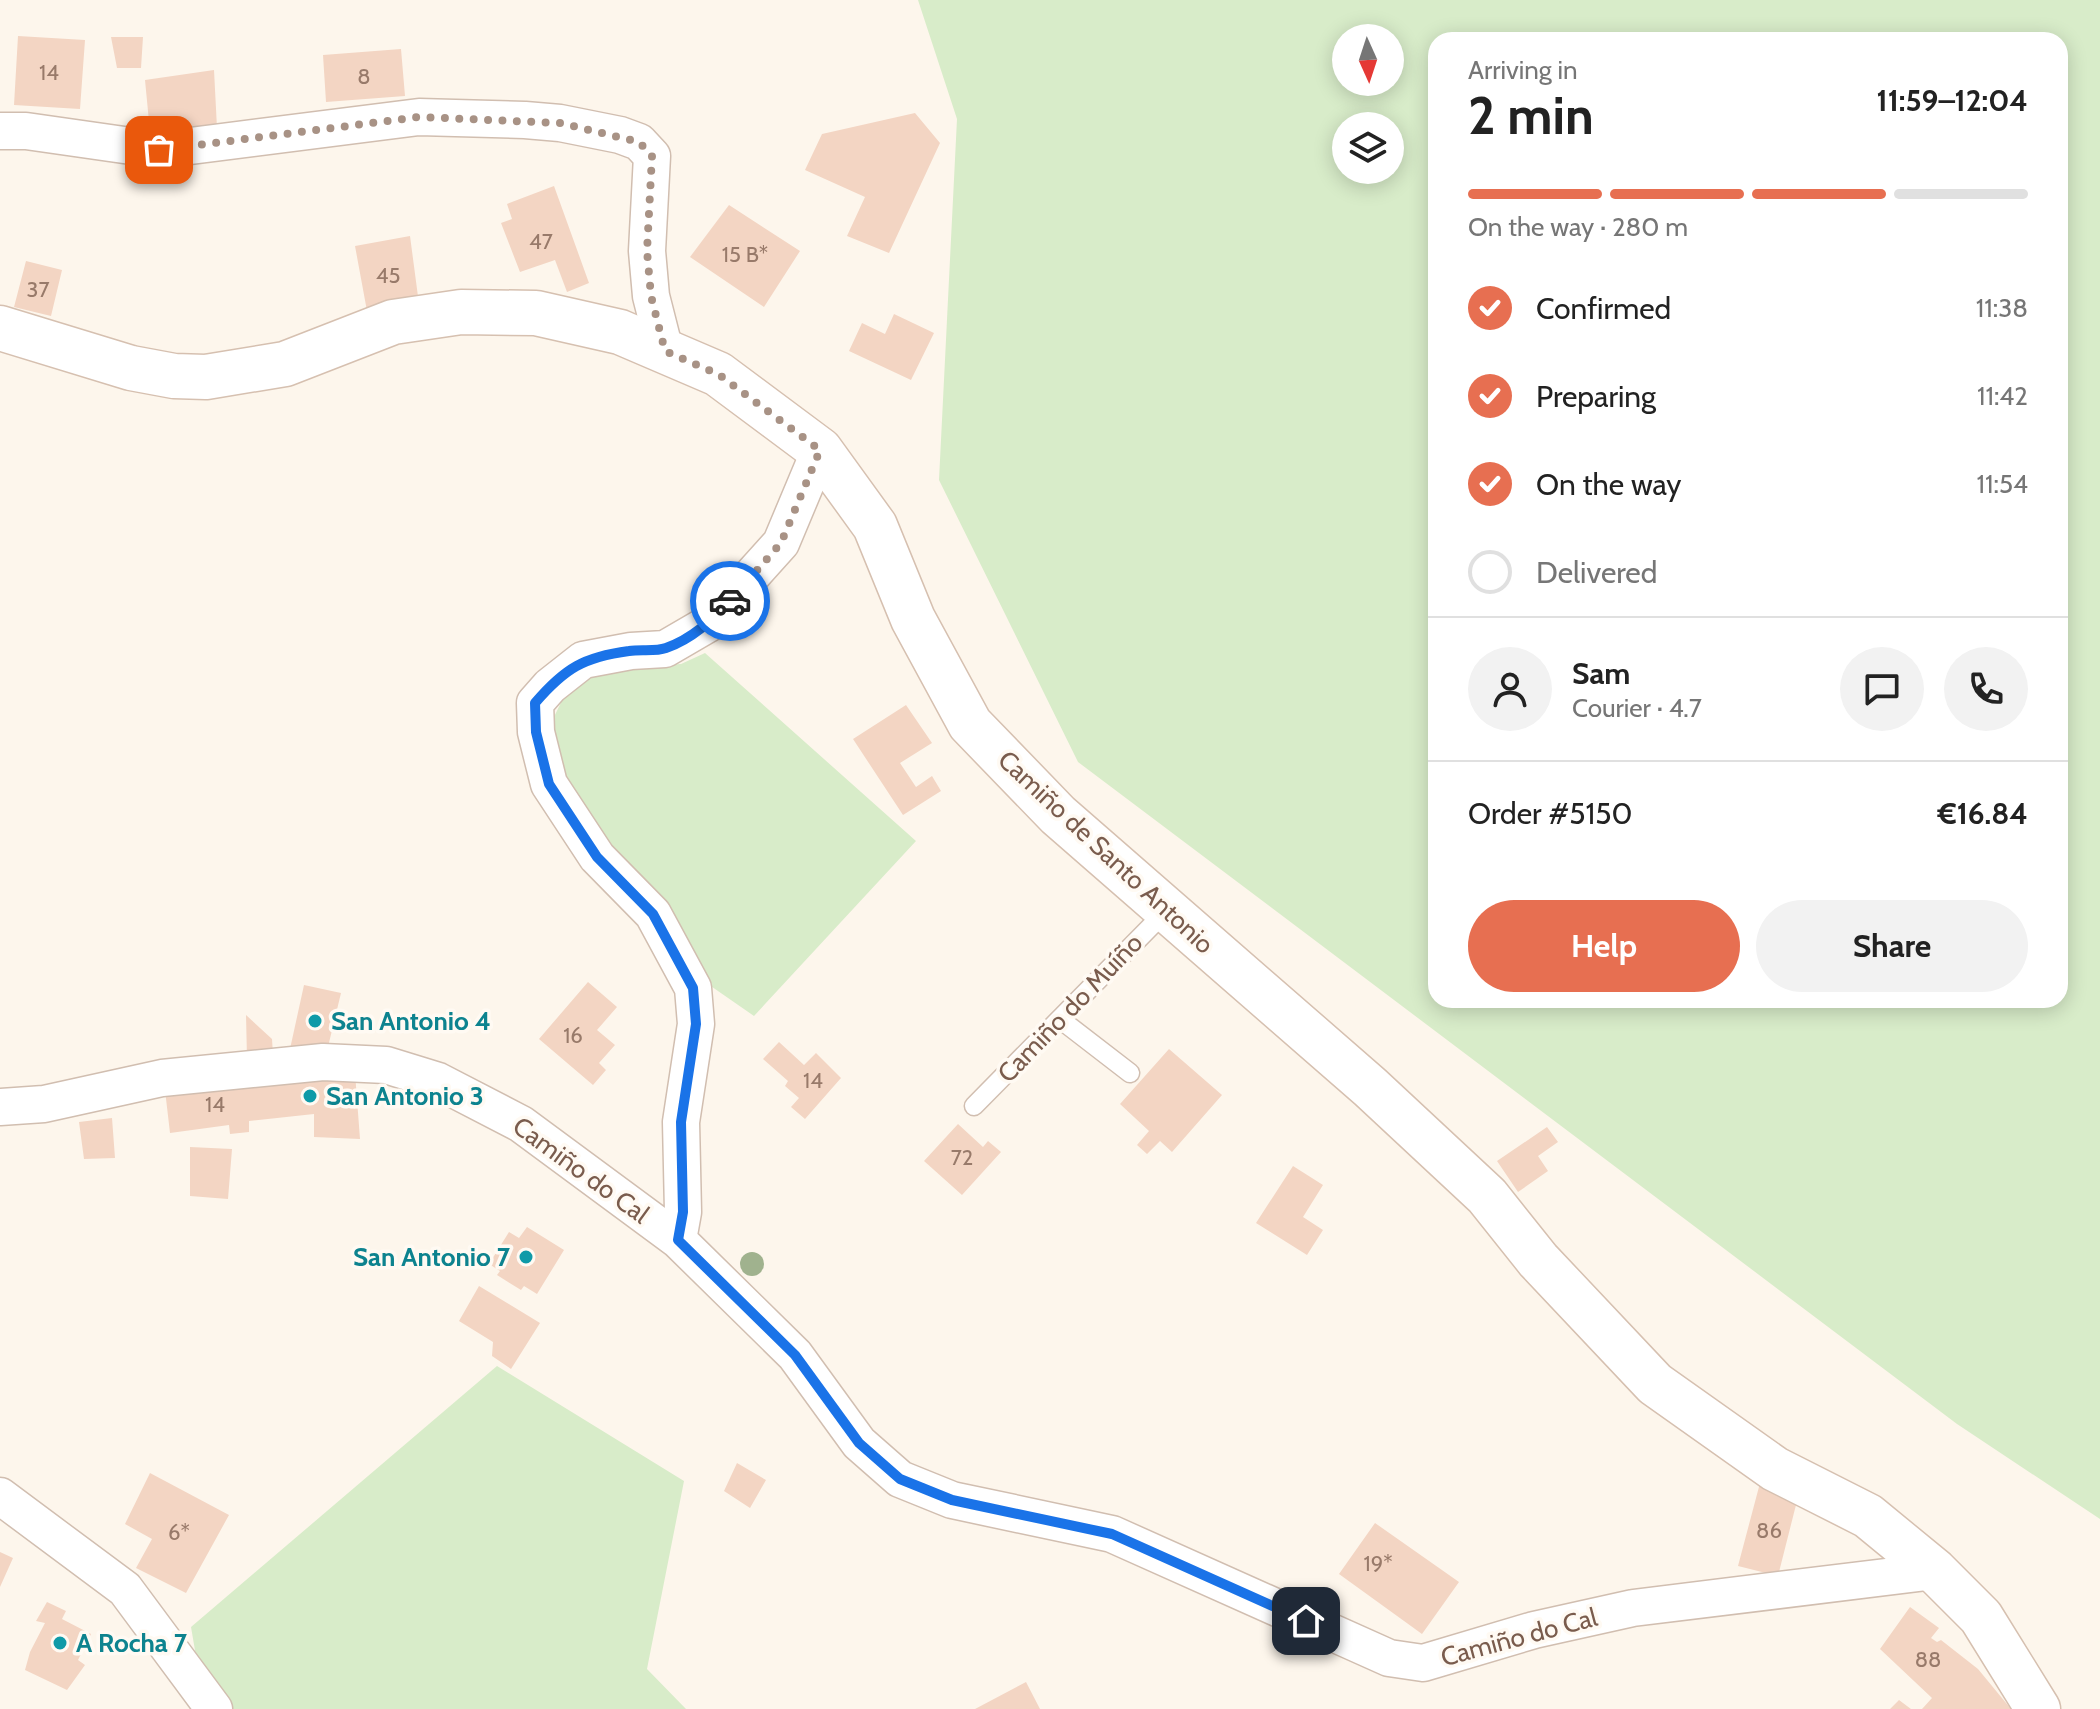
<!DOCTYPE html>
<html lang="en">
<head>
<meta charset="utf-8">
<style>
	body { margin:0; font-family:Cabin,sans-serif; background:#f2f2f2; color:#222; height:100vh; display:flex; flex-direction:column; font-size:30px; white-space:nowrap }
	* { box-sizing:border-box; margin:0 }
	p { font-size:26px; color:#767676 }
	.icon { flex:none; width:44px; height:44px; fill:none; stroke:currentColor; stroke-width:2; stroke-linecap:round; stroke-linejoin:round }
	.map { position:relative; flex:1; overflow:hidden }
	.side { position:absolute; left:1428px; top:32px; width:640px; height:976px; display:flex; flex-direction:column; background:#fff; border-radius:24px; box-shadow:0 4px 20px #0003 }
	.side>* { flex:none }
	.needle { width:52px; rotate:177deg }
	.controls { position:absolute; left:1332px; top:24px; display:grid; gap:16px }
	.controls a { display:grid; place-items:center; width:72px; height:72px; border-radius:50%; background:#fff; box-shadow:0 4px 20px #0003; font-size:40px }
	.pin { position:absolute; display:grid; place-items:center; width:68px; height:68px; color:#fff; margin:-34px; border-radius:16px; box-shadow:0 4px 12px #0006 }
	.courier { position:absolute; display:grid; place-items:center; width:80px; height:80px; margin:-40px; border:6px solid #1a73e8; border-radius:50%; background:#fff; color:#222; box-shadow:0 2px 10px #0007 }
	.summary em { font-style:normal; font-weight:700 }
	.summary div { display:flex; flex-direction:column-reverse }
	.summary { display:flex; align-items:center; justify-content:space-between; height:136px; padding:0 40px }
	h1 { font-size:52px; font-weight:700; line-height:60px }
	.bar { display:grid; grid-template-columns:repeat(4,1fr); gap:12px 8px; align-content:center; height:96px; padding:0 40px }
	.bar i { height:10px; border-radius:6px; background:#e0e0e0 }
	.bar .selected { background:#e76f51 }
	.bar p { grid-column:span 4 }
	.line { display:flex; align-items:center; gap:20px; padding:0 40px; border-top:2px solid #e0e0e0 }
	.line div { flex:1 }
	.round { display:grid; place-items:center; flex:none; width:84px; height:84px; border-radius:42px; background:#f2f2f2 }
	ol { padding:0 40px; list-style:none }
	li { display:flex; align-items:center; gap:24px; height:88px }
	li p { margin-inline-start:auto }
	li .icon { padding:8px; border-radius:50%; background:#e76f51; color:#fff; stroke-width:4 }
	li:last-child { color:#767676 }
	li i { width:44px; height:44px; border:4px solid #e0e0e0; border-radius:50% }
	.action { display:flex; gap:16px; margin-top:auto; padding:16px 40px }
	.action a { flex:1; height:92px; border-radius:48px; background:#e76f51; color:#fff; font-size:32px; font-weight:700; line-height:92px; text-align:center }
	.action a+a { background:#f2f2f2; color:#222 }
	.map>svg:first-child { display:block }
	.green { fill:#d8ecc9; fill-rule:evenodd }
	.building { fill:#f3d5c3 }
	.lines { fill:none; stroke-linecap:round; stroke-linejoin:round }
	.lane-casing { stroke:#d1beb0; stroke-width:21 }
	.street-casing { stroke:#d1beb0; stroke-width:39 }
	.secondary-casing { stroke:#d6c0b0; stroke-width:47 }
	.lane { stroke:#fff; stroke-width:18 }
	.street { stroke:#fff; stroke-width:36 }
	.secondary { stroke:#fff; stroke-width:44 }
	.tree { fill:#a0b28e }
	.done { stroke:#a89285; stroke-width:8; stroke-dasharray:0 14.4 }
	.route { stroke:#1a73e8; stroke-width:10 }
	.culture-dot { fill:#0f9aa8; stroke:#fffaf3; stroke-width:3 }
	.labels { text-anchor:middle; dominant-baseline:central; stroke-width:7; stroke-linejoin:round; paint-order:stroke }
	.number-label { font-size:22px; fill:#987a6a }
	.street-label { font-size:26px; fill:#7a5c4d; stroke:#fffaf3 }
	.culture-label { font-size:26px; font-weight:bold; fill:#0d838f; stroke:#fffaf3; text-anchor:start }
</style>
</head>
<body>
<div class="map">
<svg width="2100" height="1709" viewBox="0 0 2100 1709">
	<rect width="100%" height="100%" fill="#fdf6ec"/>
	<path class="green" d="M918,0h1182v1519l-143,-95 -879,-662 -139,-282 18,-361zM1346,38h44v44h-44zM1436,40h624v960h-624zM1346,126h44v44h-44z
		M705,653l211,188 -162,175 -62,-43 -128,-189 -11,-65 16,-33 18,-17 94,-5z
		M497,1366l187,115 -37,188 39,40h-481l-14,-82z"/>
	<path class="building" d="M18,36l67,4 -5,69 -66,-4z
		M111,37h32l-2,31h-24z
		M401,49l4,47 -79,6 -3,-47z
		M214,70l3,58 -67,4 -5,-52z
		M915,113l25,30 -51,110 -42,-17 18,-39 -60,-27 17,-36z
		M554,186l35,97 -22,9 -12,-32 -35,12 -19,-49 11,-4 -5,-15z
		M729,205l71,46 -36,56 -74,-50z
		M410,236l9,68 -52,7 -12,-65z
		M26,261l36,9 -11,46 -37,-9z
		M894,314l40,19 -23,47 -62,-29 13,-28 23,11z
		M906,705l26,38 -32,20 16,24 16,-11 9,15 -38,24 -50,-76z
		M588,982l29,25 -20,23 18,15 -16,18 7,7 -13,15 -54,-46z
		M304,985l37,8 -14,58 -37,-2z
		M246,1015l26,24 1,16 -26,3z
		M779,1042l25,23 12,-12 25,25 -36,41 -14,-12 8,-9 -14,-12 3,-5 -25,-22z
		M1169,1049l53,46 -50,57 -12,-11 -13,13 -10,-9 12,-14 -29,-27z
		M355,1073l5,66 -46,-2v-23l-65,7v11l-19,2 -1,-9 -59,8 -5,-43z
		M112,1118l3,40 -31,1 -5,-37z
		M958,1124l25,23 5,-6 13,11 -39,43 -38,-34z
		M1547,1127l11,15 -20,14 10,15 -30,21 -21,-31z
		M190,1147l42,2 -4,50 -38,-3z
		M1293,1166l30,19 -20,32 20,13 -16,25 -51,-32z
		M527,1227l37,23 -27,44 -13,-8 -3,4 -24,-15 3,-4 -11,-7 20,-32 10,6z
		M479,1286l61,37 -29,46 -19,-13 1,-14 -34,-21z
		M737,1463l29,17 -16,28 -26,-17z
		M150,1473l79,42 -43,78 -50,-25 16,-29 -27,-15z
		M1760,1483l39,10 -21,83 -40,-10z
		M1375,1523l84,59 -37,52 -83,-60z
		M0,1552l13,6 -13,29z
		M47,1602l19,9 -4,8 29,15 -13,26 7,5 -18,25 -42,-20 5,-18 15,-29 -9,-2z
		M1910,1607l29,21 -8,10 6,4 4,-2 37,29 33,40h-89l10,-11 -52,-49z
		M1026,1682l14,27h-65z
		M1899,1700l12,9h-21z"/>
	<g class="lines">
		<g class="lane-casing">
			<path id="lane" d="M1060,1019l70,54
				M974,1106l193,-196"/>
		</g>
		<g class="street-casing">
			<path id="street" d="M0,131h26l133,19 260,-33 106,3 35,3 60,12 19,7 13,14 -5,95 4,45 14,55
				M0,1107l44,-3 118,-26 161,-16 63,3 52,16 83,43 157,116 117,115 64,88 41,36 52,21 160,34 277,124 34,5 111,-33 99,-22 302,-37
				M678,1240l5,-28 -2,-90 15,-98 -3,-36 -40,-74 -56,-57 -48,-73 -13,-52 -1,-29 15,-17 33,-26 48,-9 34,-2 43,-25 73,-81 39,-93
				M0,1496l125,93 89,120"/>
		</g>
		<g class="secondary-casing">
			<path id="secondary" d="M0,328l131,40 43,8 32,1 79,-13 108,-42 68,-10 75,1 84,19 98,42 102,76 55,76 38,93 57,105 88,91 312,272 117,109 51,64 117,124 120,85 93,47 67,55 46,46 57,92"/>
		</g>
		<use href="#lane" class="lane"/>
		<use href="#street" class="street"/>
		<use href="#secondary" class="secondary"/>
	</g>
	<circle class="tree" cx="752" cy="1264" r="12"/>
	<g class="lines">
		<path class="done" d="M159,150l260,-33 141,6 79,19 13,14 -5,95 4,45 14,55 53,23 102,76 -39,93 -51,58"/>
		<path class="route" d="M730,601c-18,19 -38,38 -64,47 -11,4 -25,1 -37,3 -45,6 -64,17 -94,52l1,29 13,52 48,73 56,57 40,74 3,36 -15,98 2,90 -5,28 117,115 64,88 41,36 52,21 160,34 194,87"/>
	</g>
	<g class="culture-dot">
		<circle cx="315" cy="1021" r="8"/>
		<circle cx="310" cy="1096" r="8"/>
		<circle cx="526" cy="1257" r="8"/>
		<circle cx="60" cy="1643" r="8"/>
	</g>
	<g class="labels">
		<g class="number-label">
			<text x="49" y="72">14</text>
			<text x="364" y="76">8</text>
			<text x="541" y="241">47</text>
			<text x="745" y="254">15 B*</text>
			<text x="388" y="275">45</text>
			<text x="38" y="289">37</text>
			<text x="573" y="1035">16</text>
			<text x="813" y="1080">14</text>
			<text x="215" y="1104">14</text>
			<text x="962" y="1157">72</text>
			<text x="1769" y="1530">86</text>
			<text x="179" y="1532">6*</text>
			<text x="1378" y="1563">19*</text>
			<text x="1928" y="1659">88</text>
		</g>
		<g class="street-label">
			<text transform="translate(1106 852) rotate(43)">Camiño de Santo Antonio</text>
			<text transform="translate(1070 1008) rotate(-46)">Camiño do Muíño</text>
			<text transform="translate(581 1170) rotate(36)">Camiño do Cal</text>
			<text transform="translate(1519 1637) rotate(-15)">Camiño do Cal</text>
		</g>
		<g class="culture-label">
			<text x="331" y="1021">San Antonio 4</text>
			<text x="326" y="1096">San Antonio 3</text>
			<text x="510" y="1257" text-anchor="end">San Antonio 7</text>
			<text x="76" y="1643">A Rocha 7</text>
		</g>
	</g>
</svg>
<div class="controls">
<a><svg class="needle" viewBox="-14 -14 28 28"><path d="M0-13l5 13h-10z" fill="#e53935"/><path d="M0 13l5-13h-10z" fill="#767676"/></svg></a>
<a><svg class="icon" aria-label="layers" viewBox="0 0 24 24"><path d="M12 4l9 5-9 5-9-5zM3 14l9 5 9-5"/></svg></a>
</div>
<div class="pin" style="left:159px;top:150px;background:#ea580c"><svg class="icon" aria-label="bag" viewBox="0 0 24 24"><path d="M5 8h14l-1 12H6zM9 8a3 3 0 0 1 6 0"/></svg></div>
<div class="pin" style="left:1306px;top:1621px;background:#1f2937"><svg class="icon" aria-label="home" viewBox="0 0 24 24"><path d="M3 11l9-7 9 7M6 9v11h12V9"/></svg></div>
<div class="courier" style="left:730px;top:601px"><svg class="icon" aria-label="car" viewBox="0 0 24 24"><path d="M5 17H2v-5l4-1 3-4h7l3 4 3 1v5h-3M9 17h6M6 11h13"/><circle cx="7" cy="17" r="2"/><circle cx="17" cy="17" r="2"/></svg></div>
<section class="side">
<div class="summary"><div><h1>2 min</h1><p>Arriving in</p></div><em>11:59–12:04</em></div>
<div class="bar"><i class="selected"></i><i class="selected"></i><i class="selected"></i><i></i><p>On the way · 280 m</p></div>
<ol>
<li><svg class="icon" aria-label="check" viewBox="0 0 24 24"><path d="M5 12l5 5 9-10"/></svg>Confirmed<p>11:38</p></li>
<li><svg class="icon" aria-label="check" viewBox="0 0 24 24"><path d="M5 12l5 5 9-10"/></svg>Preparing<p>11:42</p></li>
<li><svg class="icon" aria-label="check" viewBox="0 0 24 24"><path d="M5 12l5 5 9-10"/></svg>On the way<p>11:54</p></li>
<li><i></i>Delivered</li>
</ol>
<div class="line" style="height:144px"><a class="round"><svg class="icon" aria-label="person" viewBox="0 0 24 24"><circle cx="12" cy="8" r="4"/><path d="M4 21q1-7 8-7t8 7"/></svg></a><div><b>Sam</b><p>Courier · 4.7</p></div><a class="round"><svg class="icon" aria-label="chat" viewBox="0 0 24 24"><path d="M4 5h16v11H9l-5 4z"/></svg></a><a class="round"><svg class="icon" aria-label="phone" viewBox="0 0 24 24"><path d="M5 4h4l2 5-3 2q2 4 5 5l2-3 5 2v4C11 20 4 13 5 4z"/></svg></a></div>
<div class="line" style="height:104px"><div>Order #5150</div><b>€16.84</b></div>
<div class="action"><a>Help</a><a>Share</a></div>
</section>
</div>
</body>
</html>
